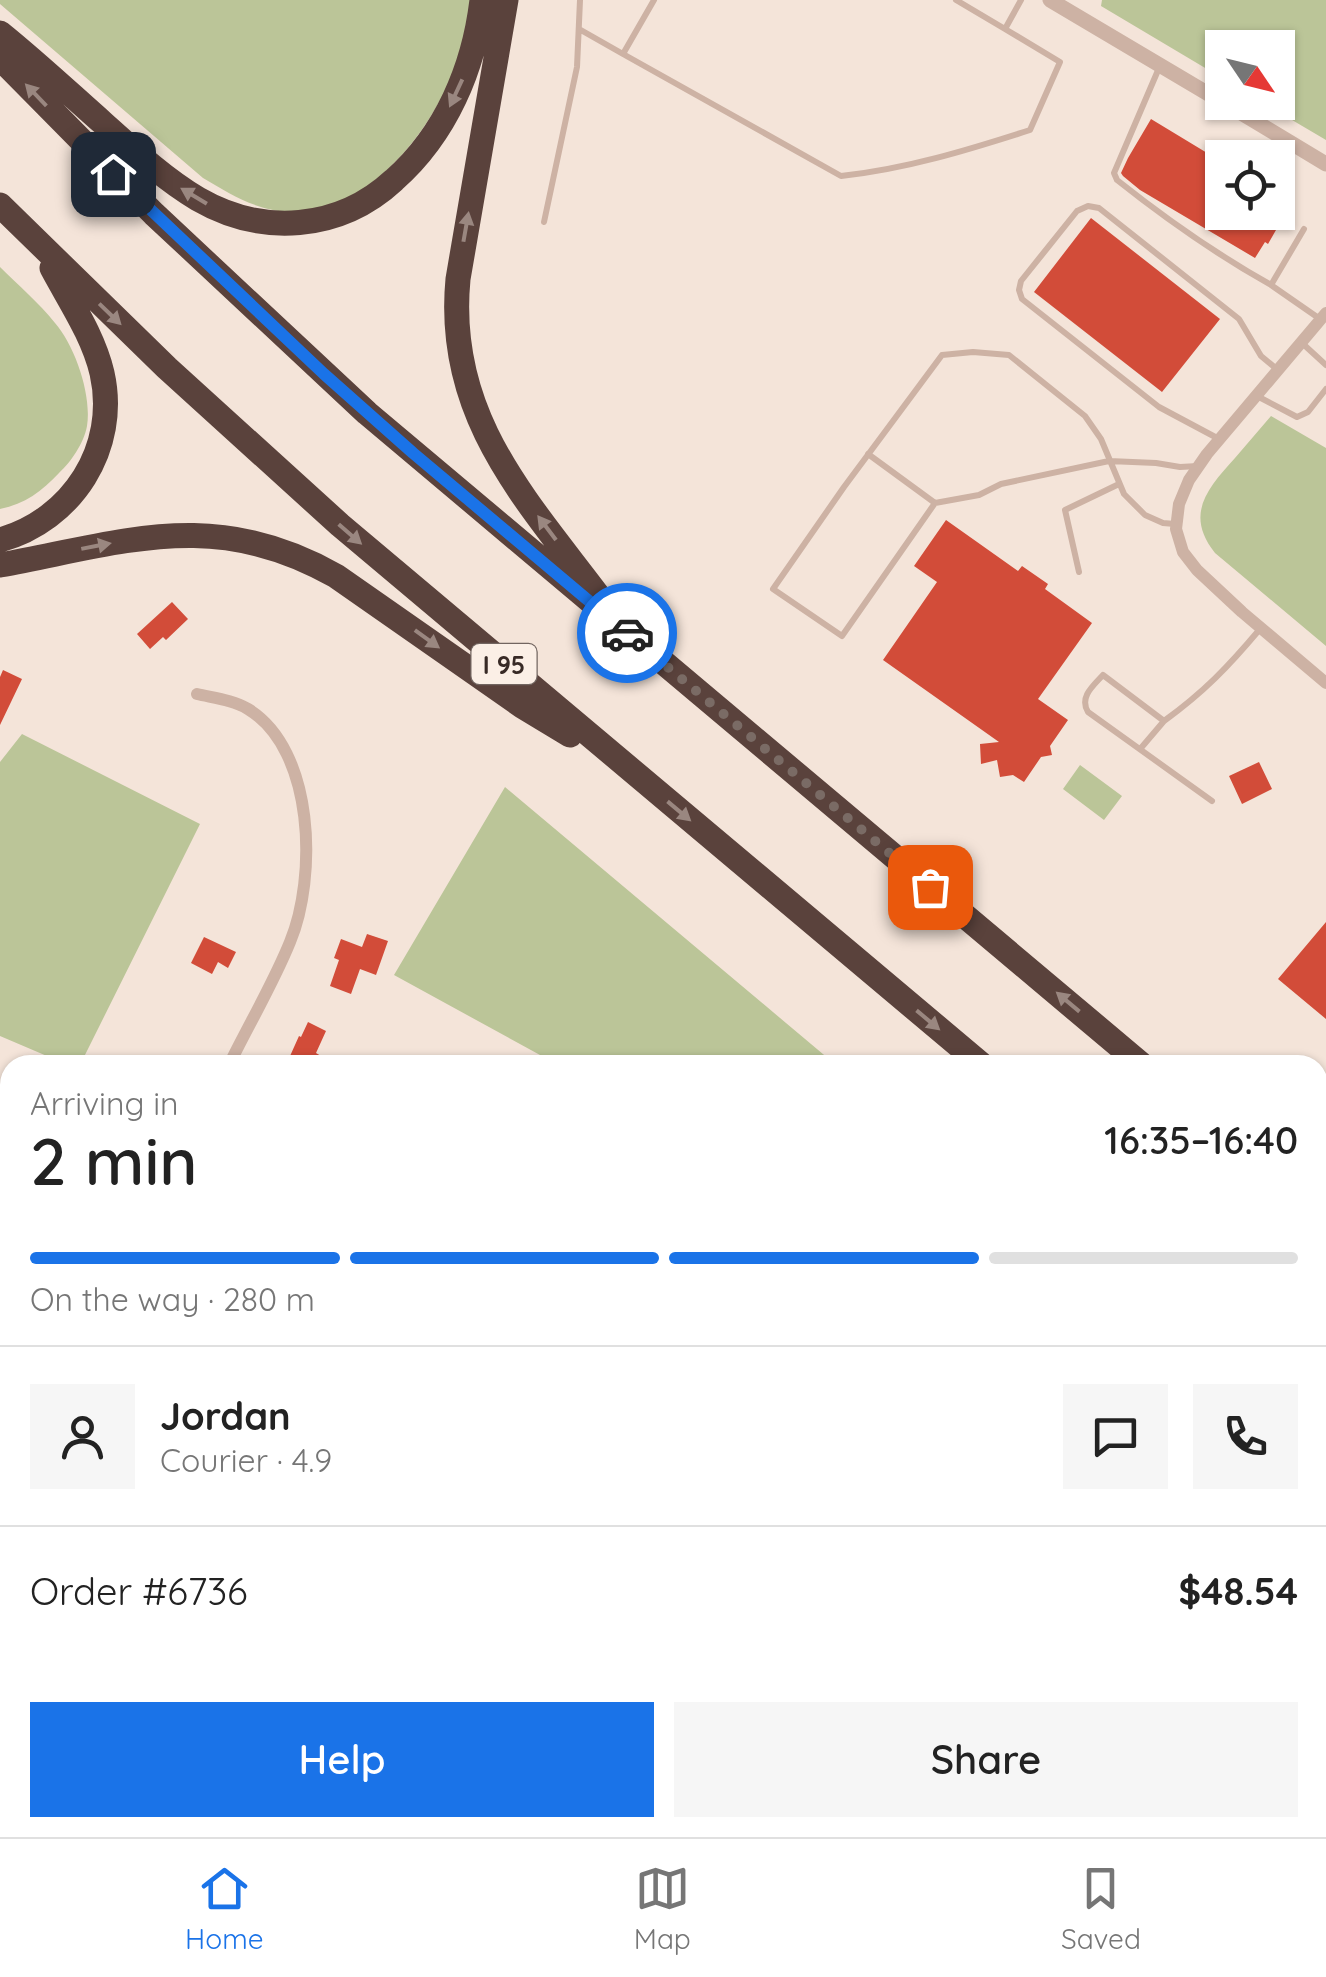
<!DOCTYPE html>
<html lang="en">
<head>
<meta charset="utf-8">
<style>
	body { margin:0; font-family:Quicksand,sans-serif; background:#f6f6f6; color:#222; height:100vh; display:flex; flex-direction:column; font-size:38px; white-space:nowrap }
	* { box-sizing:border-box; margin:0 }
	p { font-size:32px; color:#767676 }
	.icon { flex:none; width:55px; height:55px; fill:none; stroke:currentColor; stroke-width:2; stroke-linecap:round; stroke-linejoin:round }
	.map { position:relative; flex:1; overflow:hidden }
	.details { position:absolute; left:0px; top:1055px; width:1328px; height:782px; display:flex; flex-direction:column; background:#fff; border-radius:30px 30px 0 0; box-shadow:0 2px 8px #0004 }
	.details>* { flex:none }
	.needle { width:65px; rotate:125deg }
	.tools { position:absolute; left:1205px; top:30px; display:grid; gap:20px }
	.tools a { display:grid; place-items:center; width:90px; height:90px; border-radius:0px; background:#fff; box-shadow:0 2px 8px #0004; font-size:50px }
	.pin { position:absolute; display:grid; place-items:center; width:85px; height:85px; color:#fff; margin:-42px; border-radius:20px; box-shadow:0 5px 15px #0006 }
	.courier { position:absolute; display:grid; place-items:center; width:100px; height:100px; margin:-50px; border:8px solid #1a73e8; border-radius:50%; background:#fff; color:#222; box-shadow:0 2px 12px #0007 }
	.summary em { font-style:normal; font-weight:600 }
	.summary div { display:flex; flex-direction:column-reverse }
	.summary { display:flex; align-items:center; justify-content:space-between; height:170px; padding:0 30px }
	h1 { font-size:65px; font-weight:600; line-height:75px }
	.bar { display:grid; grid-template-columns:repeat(4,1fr); gap:15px 10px; align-content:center; height:120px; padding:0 30px }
	.bar i { height:12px; border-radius:8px; background:#e0e0e0 }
	.bar .active { background:#1a73e8 }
	.bar p { grid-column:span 4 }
	.line { display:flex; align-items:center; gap:25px; padding:0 30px; border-top:2px solid #e0e0e0 }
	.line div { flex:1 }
	.round { display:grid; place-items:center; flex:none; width:105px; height:105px; border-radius:0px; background:#f6f6f6 }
	.cta { display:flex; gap:20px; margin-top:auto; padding:20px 30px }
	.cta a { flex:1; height:115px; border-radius:0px; background:#1a73e8; color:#fff; font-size:40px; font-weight:600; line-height:115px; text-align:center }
	.cta a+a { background:#f6f6f6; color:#222 }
	.dock { display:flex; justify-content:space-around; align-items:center; height:140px; border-top:2px solid #e0e0e0; background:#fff; font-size:28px; color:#767676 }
	.dock a { display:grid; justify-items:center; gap:5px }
	.dock .active { color:#1a73e8 }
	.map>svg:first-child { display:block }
	.green { fill:#bbc598 }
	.building { fill:#d24c39 }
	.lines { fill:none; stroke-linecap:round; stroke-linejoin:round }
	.service { stroke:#cdb2a4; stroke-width:6 }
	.minor { stroke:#cdb2a4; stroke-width:12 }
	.tertiary { stroke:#cdb2a4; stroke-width:15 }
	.secondary { stroke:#a18075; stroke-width:18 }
	.motorway { stroke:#5a423c; stroke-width:25 }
	.oneway { fill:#9a8780 }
	.done { stroke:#7a6b65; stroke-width:10; stroke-dasharray:0 18 }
	.route { stroke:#1a73e8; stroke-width:12 }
	.labels { text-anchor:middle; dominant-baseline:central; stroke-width:8; stroke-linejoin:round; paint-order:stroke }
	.shield { fill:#fbefe6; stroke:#726560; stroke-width:2.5 }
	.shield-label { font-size:25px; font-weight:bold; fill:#382a26 }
</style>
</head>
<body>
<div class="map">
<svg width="1326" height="1837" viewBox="0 0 1326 1837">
	<rect width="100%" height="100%" fill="#f4e4d9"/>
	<path class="green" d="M0,0h472c-4,18 -7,36 -12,53 -22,74 -99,175 -187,157 -26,-5 -48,-19 -70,-32l-203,-174z
		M1102,0h224v140l-63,-37 15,-1v-54h-56v30l-121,-72z
		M0,267c18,18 39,36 55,56 20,23 37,72 32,103 -3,17 -16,36 -28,47 -17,18 -34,31 -59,36z
		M1271,416l55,32v198l-111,-93c-31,-39 -7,-65 20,-95 12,-14 24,-28 36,-42z
		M22,734l178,90 -120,241h-12l-68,-29v-274z
		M1080,765l42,31 -18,24 -41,-31z
		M505,787l331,278h-287l2,-4 -157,-86z
		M1326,1486v170l-8,-2v-137z"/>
	<path class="building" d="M1151,119l71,43v50h59l-4,8 3,3 -12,21 -3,-2 -10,16 -115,-68 -17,-14 -2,-3 7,-15z
		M1091,218l129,101 -58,73 -128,-100z
		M946,520l72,51 4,-5 26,18 -3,5 47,34 -54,76 30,21 -18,26 2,9 -11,2 -17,25 -11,-7 -13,2 -3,-17 -16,4 -1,-20 19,-2 -116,-82 54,-78 -23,-16z
		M172,602l16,17 -22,21 -3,-3 -13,12 -13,-15z
		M3,670l19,9 -22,46v-48z
		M1259,762l13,27 -30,15 -13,-28z
		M1326,922v97l-48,-40z
		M367,934l21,7 -12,34 -16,-6 -9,25 -21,-8 9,-26 -5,-2 7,-19 21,8z
		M204,937l32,15 -8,16 -10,-6 -6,12 -21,-11z
		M308,1022l18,9 -10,22 5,3 -5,9h-30l13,-29 2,1z"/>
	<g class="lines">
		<path class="service" d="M956,0l49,29
			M579,29l44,25 31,-54
			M623,54l218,122c65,-7 127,-26 189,-46l30,-68 -55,-33 16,-29
			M1159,68l-45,105 3,7c49,39 99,74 154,105
			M544,222l33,-155 3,-67
			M1304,229l-33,56 49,34
			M1302,343l24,22
			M1257,396l40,21 11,-5 18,-23
			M1219,439l-60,-32 -137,-108 -3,-9 2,-9 56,-70 11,-5 11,2 140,111 22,37 17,14
			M868,454l67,49
			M1175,524l-12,-1 -18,-8 -21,-21 -23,-55 -16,-23 -76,-61 -36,-3 -31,3 -98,132 -71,102 69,47 93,-133 44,-8 22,-11 108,-23 47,2 24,4 18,-1
			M1079,572l-14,-62 54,-26
			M1141,748l23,-27
			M1212,801l-124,-89c-9,-15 5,-26 15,-37l61,46c40,-29 64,-54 96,-92
			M925,1837l1,-9"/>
		<path class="minor" d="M1326,313l-119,141 -18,26 -10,24 -3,25 7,23 14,18 45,42 84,71
			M197,694c17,4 36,6 51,15 67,41 69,168 42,233 -17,42 -41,82 -61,123
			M0,1415l10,-10
			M0,1695l10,-9
			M221,1837l9,-9"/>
		<path class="tertiary" d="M1050,0l172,102
			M1223,102l103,62"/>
		<path class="secondary" d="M0,1263l10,9
			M1227,1828l37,9"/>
		<path class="motorway" d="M506,0l-48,279c-13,136 66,218 142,319
			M0,33c36,29 69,60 103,90 30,27 60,55 95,76 64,37 141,32 196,-19 52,-46 80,-112 88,-180
			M0,58l154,156 213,199 775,652
			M0,205l167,163 173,157 642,540
			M0,540c72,-20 119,-92 102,-167 -9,-38 -32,-71 -50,-105
			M0,565c126,-23 215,-58 336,11l186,130 48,29
			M1318,1212l8,7
			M1318,1346l8,7"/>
	</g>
	<defs><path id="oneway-solid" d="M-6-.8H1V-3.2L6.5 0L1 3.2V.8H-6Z" transform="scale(2.5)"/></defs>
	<g class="oneway">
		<use href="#oneway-solid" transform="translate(456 93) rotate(115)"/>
		<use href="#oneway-solid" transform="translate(36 95) rotate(-134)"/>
		<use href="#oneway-solid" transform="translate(194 196) rotate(-149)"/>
		<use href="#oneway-solid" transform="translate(466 227) rotate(-80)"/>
		<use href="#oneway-solid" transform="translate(110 314) rotate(44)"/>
		<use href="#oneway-solid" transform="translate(547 528) rotate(-127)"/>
		<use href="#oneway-solid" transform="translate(350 534) rotate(41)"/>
		<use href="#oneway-solid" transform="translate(96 546) rotate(-11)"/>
		<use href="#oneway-solid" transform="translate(427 639) rotate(36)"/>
		<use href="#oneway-solid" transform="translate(679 811) rotate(40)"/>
		<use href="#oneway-solid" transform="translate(1068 1002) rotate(-140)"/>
		<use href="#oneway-solid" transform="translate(928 1020) rotate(40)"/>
	</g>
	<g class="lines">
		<path class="done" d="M627,633l303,254"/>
		<path class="route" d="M113,174l211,200 89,79 214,180"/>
	</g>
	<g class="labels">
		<rect class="shield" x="471.5" y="644" width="65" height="40" rx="8"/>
		<g class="shield-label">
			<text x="504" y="664">I 95</text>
		</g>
	</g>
</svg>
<div class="tools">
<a><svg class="needle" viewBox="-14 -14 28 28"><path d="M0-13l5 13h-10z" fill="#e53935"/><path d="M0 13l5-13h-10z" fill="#767676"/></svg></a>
<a><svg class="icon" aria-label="locate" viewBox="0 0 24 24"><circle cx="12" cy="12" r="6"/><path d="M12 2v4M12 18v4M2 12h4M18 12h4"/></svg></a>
</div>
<div class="pin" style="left:930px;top:887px;background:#ea580c"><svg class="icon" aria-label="bag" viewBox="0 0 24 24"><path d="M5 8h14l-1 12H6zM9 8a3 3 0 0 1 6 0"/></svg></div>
<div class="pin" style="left:113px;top:174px;background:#1f2937"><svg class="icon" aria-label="home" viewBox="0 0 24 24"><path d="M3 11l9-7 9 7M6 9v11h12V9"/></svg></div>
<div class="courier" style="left:627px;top:633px"><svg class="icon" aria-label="car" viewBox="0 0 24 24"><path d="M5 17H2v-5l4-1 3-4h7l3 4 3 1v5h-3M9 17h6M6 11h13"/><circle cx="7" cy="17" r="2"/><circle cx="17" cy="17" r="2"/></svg></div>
<section class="details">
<div class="summary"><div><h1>2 min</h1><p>Arriving in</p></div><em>16:35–16:40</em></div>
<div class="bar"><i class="active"></i><i class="active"></i><i class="active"></i><i></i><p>On the way · 280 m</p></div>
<div class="line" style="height:180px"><a class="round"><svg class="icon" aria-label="person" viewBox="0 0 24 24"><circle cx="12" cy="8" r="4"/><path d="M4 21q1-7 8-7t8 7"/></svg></a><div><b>Jordan</b><p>Courier · 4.9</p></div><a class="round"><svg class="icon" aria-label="chat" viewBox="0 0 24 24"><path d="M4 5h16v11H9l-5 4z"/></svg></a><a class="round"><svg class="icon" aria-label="phone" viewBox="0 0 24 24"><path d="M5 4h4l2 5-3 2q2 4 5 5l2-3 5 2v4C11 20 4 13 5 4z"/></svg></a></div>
<div class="line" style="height:130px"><div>Order #6736</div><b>$48.54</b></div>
<div class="cta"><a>Help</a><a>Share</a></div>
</section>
</div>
<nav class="dock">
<a class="active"><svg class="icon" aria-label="home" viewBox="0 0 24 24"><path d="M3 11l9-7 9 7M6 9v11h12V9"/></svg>Home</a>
<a><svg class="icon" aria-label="map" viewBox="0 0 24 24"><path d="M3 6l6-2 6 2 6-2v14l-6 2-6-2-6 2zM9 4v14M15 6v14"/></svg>Map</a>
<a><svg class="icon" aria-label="saved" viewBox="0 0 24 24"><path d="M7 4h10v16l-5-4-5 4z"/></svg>Saved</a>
</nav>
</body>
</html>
